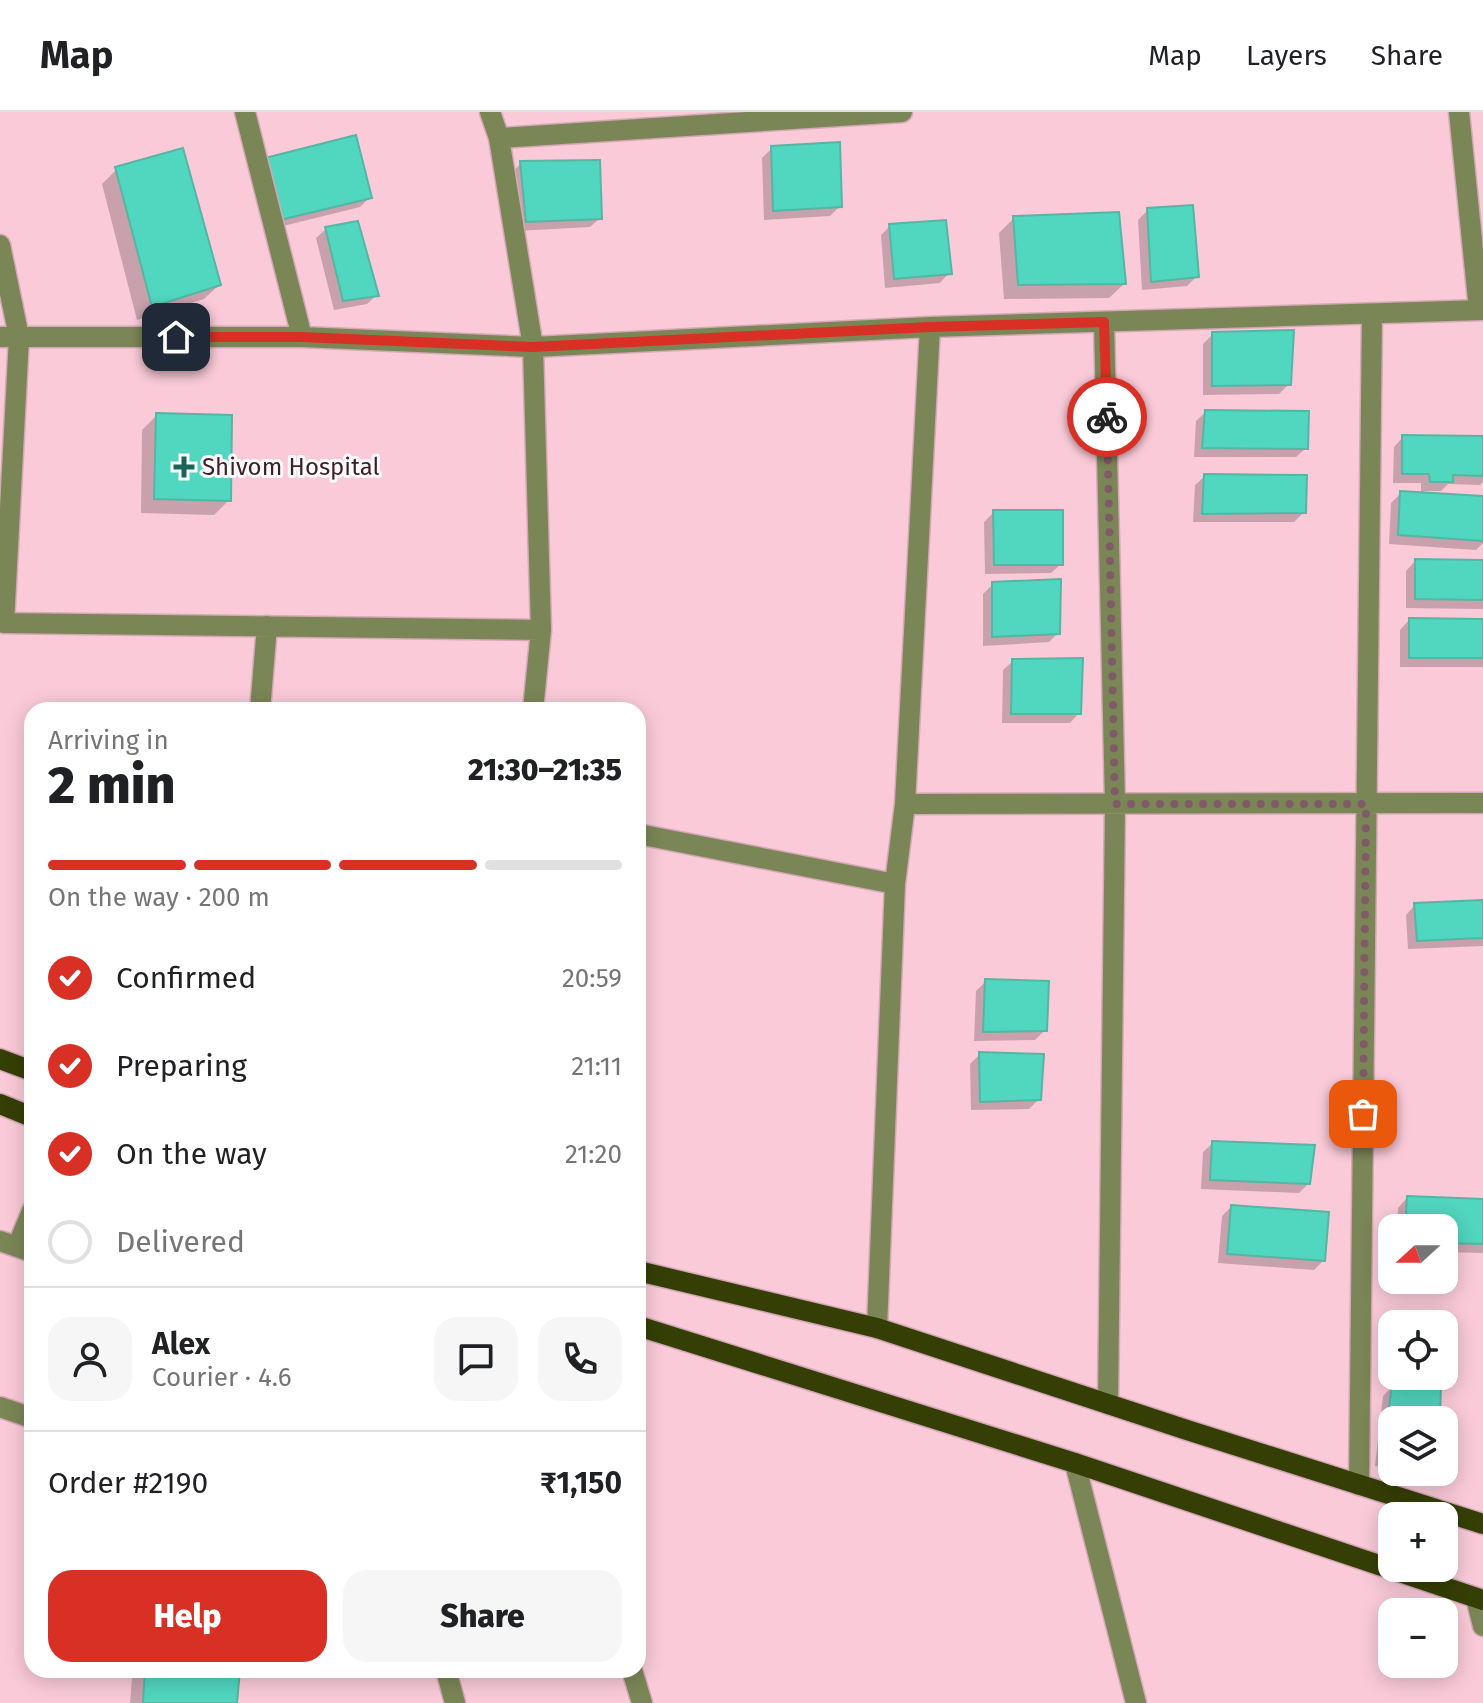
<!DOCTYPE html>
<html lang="en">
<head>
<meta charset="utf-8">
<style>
	body { margin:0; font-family:"Fira Sans",sans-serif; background:#f6f6f6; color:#202124; height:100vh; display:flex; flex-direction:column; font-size:30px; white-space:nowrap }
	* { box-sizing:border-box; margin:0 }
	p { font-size:26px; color:#757577 }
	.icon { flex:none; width:44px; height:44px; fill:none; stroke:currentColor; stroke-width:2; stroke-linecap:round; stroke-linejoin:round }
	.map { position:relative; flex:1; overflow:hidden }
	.sheet { position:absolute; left:24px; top:590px; width:622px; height:976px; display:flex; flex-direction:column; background:#fff; border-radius:24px; box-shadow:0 4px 20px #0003 }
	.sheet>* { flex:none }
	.needle { width:52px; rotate:249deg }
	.buttons { position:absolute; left:1378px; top:1102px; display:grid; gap:16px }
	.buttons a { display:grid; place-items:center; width:80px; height:80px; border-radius:16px; background:#fff; box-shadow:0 4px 20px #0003; font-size:40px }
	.pin { position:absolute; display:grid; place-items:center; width:68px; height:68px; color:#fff; margin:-34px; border-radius:16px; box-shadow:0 4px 12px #0006 }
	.courier { position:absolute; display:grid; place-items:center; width:80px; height:80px; margin:-40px; border:6px solid #d93025; border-radius:50%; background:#fff; color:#222; box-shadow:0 2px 10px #0007 }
	.summary em { font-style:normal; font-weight:800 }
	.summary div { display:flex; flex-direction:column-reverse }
	.summary { display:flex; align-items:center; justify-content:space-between; height:136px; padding:0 24px }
	h1 { font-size:52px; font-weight:800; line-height:60px }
	.bar { display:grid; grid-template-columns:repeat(4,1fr); gap:12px 8px; align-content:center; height:96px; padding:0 24px }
	.bar i { height:10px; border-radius:6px; background:#e0e0e0 }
	.bar .current { background:#d93025 }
	.bar p { grid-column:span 4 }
	.line { display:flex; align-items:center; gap:20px; padding:0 24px; border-top:2px solid #e0e0e0 }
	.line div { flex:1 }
	.round { display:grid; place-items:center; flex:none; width:84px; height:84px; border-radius:24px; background:#f6f6f6 }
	ol { padding:0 24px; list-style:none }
	li { display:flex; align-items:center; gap:24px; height:88px }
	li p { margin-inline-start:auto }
	li .icon { padding:8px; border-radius:50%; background:#d93025; color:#fff; stroke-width:4 }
	li:last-child { color:#757577 }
	li i { width:44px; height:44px; border:4px solid #e0e0e0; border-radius:50% }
	.primary-button { display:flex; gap:16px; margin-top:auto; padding:16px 24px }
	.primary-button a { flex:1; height:92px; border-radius:24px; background:#d93025; color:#fff; font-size:32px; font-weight:800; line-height:92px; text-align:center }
	.primary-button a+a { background:#f6f6f6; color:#202124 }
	header { display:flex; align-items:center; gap:48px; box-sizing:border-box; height:112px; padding:0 40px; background:#fff; border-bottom:2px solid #e0e0e0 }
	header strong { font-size:38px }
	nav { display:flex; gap:44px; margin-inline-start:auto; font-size:28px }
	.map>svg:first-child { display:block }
	.shadow { fill:#0003 }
	.building { fill:#51d6bf; stroke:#56b5a3; stroke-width:2 }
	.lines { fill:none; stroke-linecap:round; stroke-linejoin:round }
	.minor-casing { stroke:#d4a8b5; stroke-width:23 }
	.major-casing { stroke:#d4a8b5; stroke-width:23 }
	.minor { stroke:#7b8657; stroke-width:20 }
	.major { stroke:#353f05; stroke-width:20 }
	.done { stroke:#7f5b66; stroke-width:8; stroke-dasharray:0 14.4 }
	.route { stroke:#d93025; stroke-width:10 }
	.poi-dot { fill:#1d6458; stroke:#fafafa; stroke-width:3 }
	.labels { text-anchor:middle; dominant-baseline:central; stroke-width:6; stroke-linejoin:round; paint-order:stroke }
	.poi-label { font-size:24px; fill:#3d1f29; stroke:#fafafa; text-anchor:start }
</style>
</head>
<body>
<header>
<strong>Map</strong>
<nav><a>Map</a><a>Layers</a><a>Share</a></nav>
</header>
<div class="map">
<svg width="1483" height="1591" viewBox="0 0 1483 1591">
	<rect width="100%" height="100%" fill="#facad8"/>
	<path class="shadow" d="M772,36l68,58 -10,10 -66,4 -2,-62z
		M521,51l79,55 -10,9 -73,4 -5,-58z
		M117,57l102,116 -15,14 -67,21 -35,-136z
		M257,57l113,28 -10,10 -89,22z
		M1148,98l49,66 -10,10 -45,4 -4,-70z
		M1014,106l110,66 -15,14 -105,1 -5,-66z
		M890,114l59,47 -9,10 -55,5 -4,-53z
		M326,117l51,66 -10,9 -33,6 -18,-72z
		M1213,222l76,50 -10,10 -76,1v-51z
		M1206,300l100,36 -10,9h-102l2,-36z
		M157,303l72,85 -15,15 -73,-2 1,-83z
		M1403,325l80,1v44l-3,3 -32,-1 -7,7h-17v3l59,4v45l-7,7 -87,-6 2,-41 10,-10 20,1v-11h-28l1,-36z
		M1205,364l99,36 -10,10h-101l2,-37z
		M994,400l67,52 -10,9 -66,1 -1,-52z
		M1415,449l68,1v47l-77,-1v-37z
		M993,472l65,49 -9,9 -66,4v-52z
		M1409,508l74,1v46h-83v-37z
		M1013,549l66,52 -9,10h-68l1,-53z
		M1483,790v44l-75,3 -2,-34 9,-10z
		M986,869l59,49 -10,10 -61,1 2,-50z
		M980,942l59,45 -10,10 -58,1 -1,-46z
		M1213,1031l96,40 -10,10 -98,-4 2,-37z
		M1407,1086l76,3v52l-39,-1v-24h-47l1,-20z
		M1231,1095l93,53 -10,10 -96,-7 4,-47z
		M1393,1274l45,34h-46v49l-17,-3 8,-70z
		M140,1558h98l-3,33h-105l2,-25z"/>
	<path class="building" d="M356,23l16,63 -92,22 -15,-62z
		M840,30l2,65 -69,4 -2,-65z
		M183,36l38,137 -69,22 -37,-140z
		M600,48l2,59 -76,3 -6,-61z
		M1193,93l6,72 -48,5 -4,-74z
		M1119,100l7,72 -108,1 -5,-69z
		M946,108l6,54 -58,5 -5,-55z
		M358,109l21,75 -36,5 -18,-74z
		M1294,218l-3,55 -79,1v-54z
		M1205,298l104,1 -1,38 -106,-1z
		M156,301l76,2 -1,86 -77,-2z
		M1402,323l81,1v40l-30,-1v7h-23l-1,-8h-27z
		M1204,362l103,1 -1,38 -104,1z
		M1400,379l83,5v45l-85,-6z
		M993,398h70v55h-69z
		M1415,447l68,1v40l-68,-1z
		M1061,467l-1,55 -68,3v-55z
		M1409,506l74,1v39h-74z
		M1083,546l-2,56h-70l1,-55z
		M1483,788v38l-66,3 -3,-38z
		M985,867l64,2 -2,50 -64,1z
		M979,940l65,2 -3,46 -61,2z
		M1212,1029l103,4 -5,39 -100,-4z
		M1407,1084l76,3v45l-39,-1v-15h-39z
		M1231,1093l98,7 -4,49 -98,-7z
		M1392,1272l49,1 -1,35h-48v38l-9,-1z
		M145,1558h95l-3,33h-94z"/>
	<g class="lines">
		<g class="minor-casing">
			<path id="minor" d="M245,0l57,225
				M490,0l9,26
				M902,0l-403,26 34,209 397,-20 553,-17
				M1459,0l20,198
				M0,133l19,92 -15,286 537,7 -8,80
				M1104,210l11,482 -7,600
				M0,225h302l231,10 8,283
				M260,598l7,-84
				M905,692l578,-1
				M638,722l257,50 10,-80 25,-477
				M0,1129l32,11
				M17,1135l15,-36
				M877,1216l18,-444
				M0,1295l32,11
				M1075,1351l61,240
				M1359,1373l13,-1171
				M1476,1486l7,28
				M446,1558l9,33
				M632,1558l10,33"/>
		</g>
		<g class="major-casing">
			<path id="major" d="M0,947l32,12
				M0,992l32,13
				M638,1159l239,57 310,102 296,94
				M638,1214l437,137 408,137"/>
		</g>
		<use href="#minor" class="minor"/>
		<use href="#major" class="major"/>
	</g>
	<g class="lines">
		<path class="done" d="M1107,305l8,387h251l-3,310"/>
		<path class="route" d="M176,225h126l231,10 397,-20 174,-5 3,95"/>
	</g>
	<path class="poi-dot" d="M180 343h8v8h8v8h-8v8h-8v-8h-8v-8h8z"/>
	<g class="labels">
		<g class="poi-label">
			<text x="202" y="355">Shivom Hospital</text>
		</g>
	</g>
</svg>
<div class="buttons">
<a><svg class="needle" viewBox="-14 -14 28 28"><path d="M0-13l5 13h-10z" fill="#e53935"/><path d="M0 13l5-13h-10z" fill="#757577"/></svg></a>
<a><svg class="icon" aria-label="locate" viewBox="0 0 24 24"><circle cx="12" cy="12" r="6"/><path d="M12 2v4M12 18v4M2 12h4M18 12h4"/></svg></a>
<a><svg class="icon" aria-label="layers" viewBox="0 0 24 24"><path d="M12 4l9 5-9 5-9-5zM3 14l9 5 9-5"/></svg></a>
<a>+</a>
<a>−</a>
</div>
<div class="pin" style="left:1363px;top:1002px;background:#ea580c"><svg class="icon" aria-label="bag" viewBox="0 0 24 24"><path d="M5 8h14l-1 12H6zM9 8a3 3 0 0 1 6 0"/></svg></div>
<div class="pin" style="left:176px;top:225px;background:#1f2937"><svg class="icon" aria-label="home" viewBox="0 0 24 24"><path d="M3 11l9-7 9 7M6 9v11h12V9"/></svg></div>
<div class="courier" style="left:1107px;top:305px"><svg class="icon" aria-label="bike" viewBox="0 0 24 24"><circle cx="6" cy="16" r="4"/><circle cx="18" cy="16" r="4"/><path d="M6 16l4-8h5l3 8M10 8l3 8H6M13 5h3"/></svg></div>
<section class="sheet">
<div class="summary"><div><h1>2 min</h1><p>Arriving in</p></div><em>21:30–21:35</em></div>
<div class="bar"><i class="current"></i><i class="current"></i><i class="current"></i><i></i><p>On the way · 200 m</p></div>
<ol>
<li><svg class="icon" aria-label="check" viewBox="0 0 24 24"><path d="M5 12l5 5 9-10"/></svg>Confirmed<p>20:59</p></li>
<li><svg class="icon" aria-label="check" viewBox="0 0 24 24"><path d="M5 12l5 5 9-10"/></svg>Preparing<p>21:11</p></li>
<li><svg class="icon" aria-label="check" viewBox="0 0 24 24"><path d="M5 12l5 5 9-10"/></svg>On the way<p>21:20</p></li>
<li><i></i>Delivered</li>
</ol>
<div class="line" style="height:144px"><a class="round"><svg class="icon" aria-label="person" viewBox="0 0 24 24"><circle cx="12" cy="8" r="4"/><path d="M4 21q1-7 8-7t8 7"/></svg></a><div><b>Alex</b><p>Courier · 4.6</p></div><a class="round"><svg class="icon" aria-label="chat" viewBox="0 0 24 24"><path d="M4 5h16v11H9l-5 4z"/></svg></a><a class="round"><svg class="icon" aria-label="phone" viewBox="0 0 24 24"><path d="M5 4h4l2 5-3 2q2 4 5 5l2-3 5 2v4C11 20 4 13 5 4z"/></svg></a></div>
<div class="line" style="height:104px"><div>Order #2190</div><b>₹1,150</b></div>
<div class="primary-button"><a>Help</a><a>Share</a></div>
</section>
</div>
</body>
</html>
